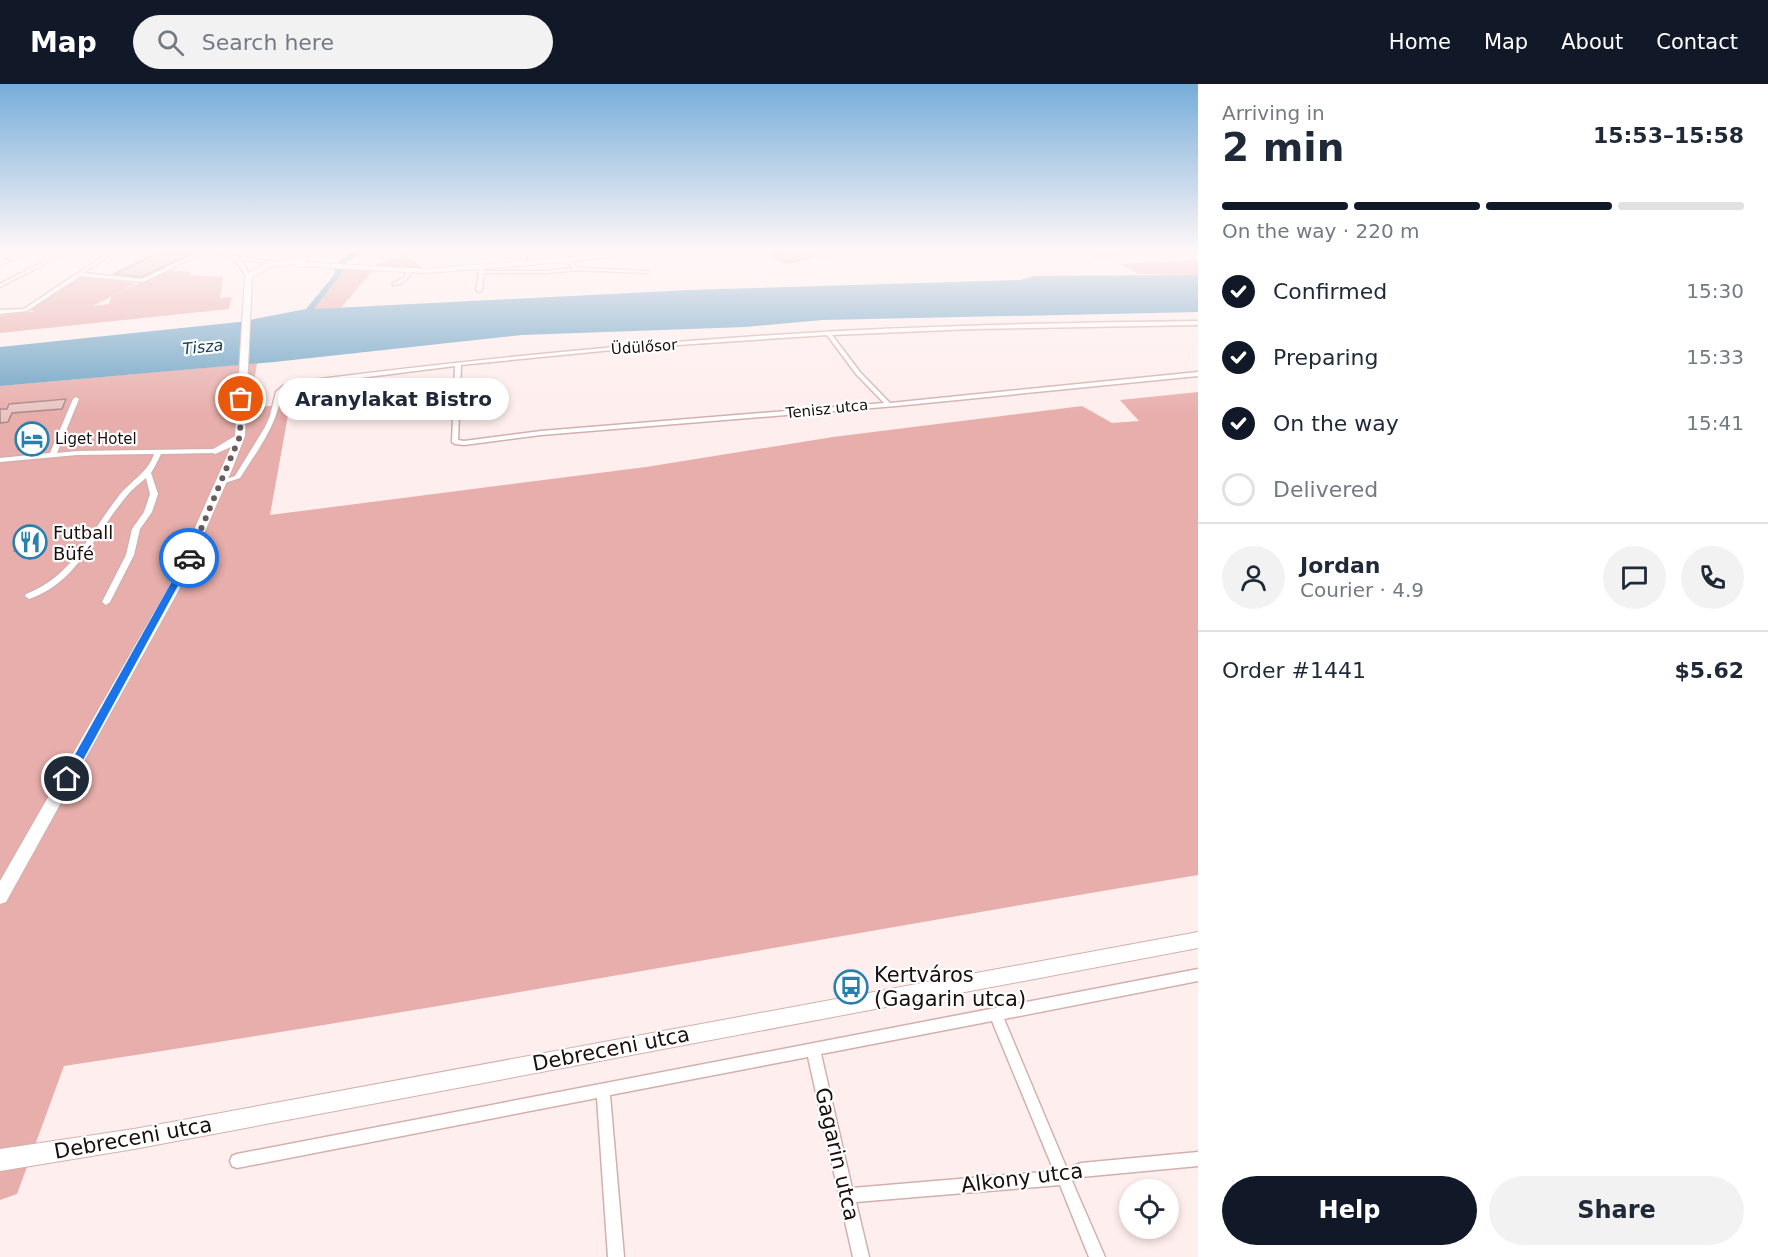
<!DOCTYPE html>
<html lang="en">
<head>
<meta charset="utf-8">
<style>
	body { margin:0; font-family:"DejaVu Sans",sans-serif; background:#f2f2f3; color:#1f2937; height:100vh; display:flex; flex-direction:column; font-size:22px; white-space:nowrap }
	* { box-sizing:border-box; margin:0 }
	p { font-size:20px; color:#747a83 }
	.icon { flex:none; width:33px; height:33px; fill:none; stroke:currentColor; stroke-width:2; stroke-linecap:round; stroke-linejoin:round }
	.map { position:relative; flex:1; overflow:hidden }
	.side { display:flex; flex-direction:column; background:#fff; width:570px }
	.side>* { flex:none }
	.buttons { position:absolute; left:1119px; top:1095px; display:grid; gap:12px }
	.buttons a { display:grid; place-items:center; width:60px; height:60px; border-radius:50%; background:#fff; box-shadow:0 3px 9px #0003; font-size:30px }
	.pin { position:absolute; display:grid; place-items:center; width:51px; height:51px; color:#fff; margin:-26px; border:3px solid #fff; border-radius:50%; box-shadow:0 2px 6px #0007 }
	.courier { position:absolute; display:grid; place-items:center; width:60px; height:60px; margin:-30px; border:4px solid #1a73e8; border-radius:50%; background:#fff; color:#222; box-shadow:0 2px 8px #0007 }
	.bubble { position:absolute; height:42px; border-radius:21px; background:#fff; box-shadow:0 3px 9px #0003; font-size:20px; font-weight:700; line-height:42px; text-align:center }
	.summary em { font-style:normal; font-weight:700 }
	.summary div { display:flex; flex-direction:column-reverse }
	.summary { display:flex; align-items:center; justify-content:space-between; height:102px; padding:0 24px }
	h1 { font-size:39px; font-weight:700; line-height:45px }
	.bar { display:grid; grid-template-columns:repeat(4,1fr); gap:9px 6px; align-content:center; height:72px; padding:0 24px }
	.bar i { height:8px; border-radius:4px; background:#e0e1e3 }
	.bar .current { background:#111827 }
	.bar p { grid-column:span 4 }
	.line { display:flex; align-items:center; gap:15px; padding:0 24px; border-top:2px solid #e0e1e3 }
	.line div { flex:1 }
	.round { display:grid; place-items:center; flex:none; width:63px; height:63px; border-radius:32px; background:#f2f2f3 }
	ol { padding:0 24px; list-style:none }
	li { display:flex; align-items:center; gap:18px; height:66px }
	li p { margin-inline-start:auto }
	li .icon { padding:6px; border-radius:50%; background:#111827; color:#fff; stroke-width:4 }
	li:last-child { color:#747a83 }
	li i { width:33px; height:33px; border:3px solid #e0e1e3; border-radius:50% }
	.button { display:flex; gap:12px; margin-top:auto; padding:12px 24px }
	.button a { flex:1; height:69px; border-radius:36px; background:#111827; color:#fff; font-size:24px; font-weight:700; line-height:69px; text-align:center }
	.button a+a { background:#f2f2f3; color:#1f2937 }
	header { display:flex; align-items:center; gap:36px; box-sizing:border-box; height:84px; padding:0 30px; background:#111827; color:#fff }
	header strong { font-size:28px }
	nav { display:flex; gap:33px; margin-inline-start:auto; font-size:21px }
	.search { width:420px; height:54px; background:#f2f2f3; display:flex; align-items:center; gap:15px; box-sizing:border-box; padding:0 21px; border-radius:33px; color:#747a83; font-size:22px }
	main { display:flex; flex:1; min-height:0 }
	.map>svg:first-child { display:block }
	.green { fill:#e7aeab }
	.water { fill:#6ca2c4 }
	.building { fill:#e9c5c2; stroke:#ab8987; stroke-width:1.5 }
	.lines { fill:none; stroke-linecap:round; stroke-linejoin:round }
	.street-casing { stroke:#d3b0ad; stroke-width:3 }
	.secondary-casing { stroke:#d3b0ad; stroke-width:2 }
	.street { fill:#fff; fill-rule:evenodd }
	.secondary { fill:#fff; fill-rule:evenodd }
	.route { fill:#1a73e8 }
	.done { stroke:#6a5c5c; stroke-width:6; stroke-dasharray:0 10.8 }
	.labels { text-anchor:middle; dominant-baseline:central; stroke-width:4.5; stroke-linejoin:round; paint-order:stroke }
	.far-street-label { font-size:15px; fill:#1a0e0e; stroke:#fff }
	.far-poi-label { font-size:15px; fill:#1a0e0e; stroke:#fff; text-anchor:start }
	.far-water-label { font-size:16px; font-style:italic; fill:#144058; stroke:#fff }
	.poi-label { font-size:18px; fill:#1a0e0e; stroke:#fff; text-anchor:start }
	.near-poi-label { font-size:21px; fill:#1a0e0e; stroke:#fff; text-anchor:start }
	.near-street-label { font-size:21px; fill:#1a0e0e; stroke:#fff }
</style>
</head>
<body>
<header>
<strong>Map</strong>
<div class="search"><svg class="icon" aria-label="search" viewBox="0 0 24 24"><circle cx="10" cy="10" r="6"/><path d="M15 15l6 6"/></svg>Search here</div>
<nav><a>Home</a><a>Map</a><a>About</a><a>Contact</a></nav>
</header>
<main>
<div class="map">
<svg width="1198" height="1173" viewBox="0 0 1198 1173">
	<rect width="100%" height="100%" fill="#feeeed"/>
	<path class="green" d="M403,169l23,18 -52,-2 -34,40h-27l19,-23 9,-19 32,2 6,-5z
		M1198,176v15l-60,-1 -18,-10z
		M167,186l24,2 -2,3 34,2 -3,21 12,-1 -3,12 -229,24v-17l36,-5 -9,-1 53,-35 56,9 -43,22 16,-2 2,-7z
		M257,279l-7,45 40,-4 -20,111 376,-48 187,-30 249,-31 30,17 27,-2 -19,-21 78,-8v483c-378,63 -755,134 -1134,191l-47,128 -17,6v-814z"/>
	<path class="water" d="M353,167h11l-19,12 -4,11 -27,35 374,-19 332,-10 15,-4 163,-1v37l-375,8 -78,7 -223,8 -248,27 -274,24v-39l239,-25 67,-13 28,-34 2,-11z"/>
	<path class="building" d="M162,167l30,2 -50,24 -28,-3z
		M770,167h36l8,5 -25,7 -17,-7 7,-2z
		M66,315l-4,10 -50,4 -4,9 -8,1v-14h7l2,-5z
		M46,345l-8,18 -20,2 9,-18z
		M30,448h10l-15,19h-11z"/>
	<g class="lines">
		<g class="street-casing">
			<path id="street" d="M25,167h5l-30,14v-3z
				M65,167h5l-70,36v-3z
				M111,167h4l-32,22 59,6 59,-28h12l21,5 46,7 -2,1 -39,-5 6,6 5,13 -2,1 -2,-1 -3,-7 -6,-9 -11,-6 -20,-4 -63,30 -63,-6 -53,35 -27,3v-4l24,-1z
				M295,167h4l-4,5h-4z
				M530,167h4l-17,15h-4v-2z
				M555,167h4l19,17 68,3 2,1 -2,1 -69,-3 -29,3h-64l-2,17 -3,2 -3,-2 4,-23 2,-1 2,1v4h64l25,-3z
				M808,167h5l15,6 -4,1z
				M1129,167h10l-43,6 -2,-1z
				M408,186l4,1c-4,8 -9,14 -19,14v-2l11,-5z
				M1198,237v4l-226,4 -140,6 28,37 30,31 308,-31v4l-302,30 -355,29 -77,10 -9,-1 -3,-2 3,-76 -159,20 -9,2 -6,6c-4,32 -24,57 -41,84l-18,6 -4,-2 17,-6 30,-49 5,-11 6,-24 7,-6 13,-4c149,-19 298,-35 448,-45 151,-11 302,-14 454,-16zM827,251l29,39 28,29 -343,28 -77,10 -6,-1 3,-75 172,-17z
				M76,313l3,2 -22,54 20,-2 138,-2 3,2 -3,2 -54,1 -6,12 -4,7 7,21 -6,18 -12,17 -6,26 -24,47 -4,3 -4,-3 24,-47 6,-26 12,-17 6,-18 -4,-16c-7,6 -15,12 -21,20 -30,36 -48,85 -96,101l-4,-3 1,-2c47,-18 63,-60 92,-97 12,-16 30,-24 36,-43l-77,1 -77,7v-4l50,-5 23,-54z
				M1198,885v12l-194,38 63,150 14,-6 117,-11v14l-117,11 -9,4 33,76h-16l-29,-72 -204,17 13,55h-16l-45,-200 -198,38 14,162h-16l-11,-159 -360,70 -5,-2 -2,-5 2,-5 5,-2zM992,937l62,150 -202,17 -31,-134z"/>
		</g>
		<g class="secondary-casing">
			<path id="secondary" d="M639,167h19l-91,11 -141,11 -131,-7 -3,-2 -22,3 -18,11 -7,158 -14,36 -51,116 -174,314 -6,2v-23l168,-293 63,-141 -16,7 -5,-3 25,-15 10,-160c17,-16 40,-15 62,-19l2,1v2l-7,2 124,7z
				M1198,848v16l-1064,201 -134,22v-22l134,-20z"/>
		</g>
		<use href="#street" class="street"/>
		<use href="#secondary" class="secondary"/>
	</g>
	<linearGradient id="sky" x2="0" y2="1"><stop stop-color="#76adda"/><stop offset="0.5" stop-color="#fff7f7"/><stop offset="1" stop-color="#fff7f7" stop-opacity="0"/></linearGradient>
	<rect width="1198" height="331" fill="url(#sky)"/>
	<path class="route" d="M189,471l4,3 -122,224h-8v-6l122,-218z"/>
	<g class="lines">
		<path class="done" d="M189,474l51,-122 1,-37"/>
	</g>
	<defs>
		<g id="hotel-ring" transform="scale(1.725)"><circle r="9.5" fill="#fff" stroke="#297fae" stroke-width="1.5"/><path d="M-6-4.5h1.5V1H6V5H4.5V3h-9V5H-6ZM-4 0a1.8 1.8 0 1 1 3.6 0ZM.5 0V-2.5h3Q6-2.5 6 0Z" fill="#297fae"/></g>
		<g id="restaurant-ring" transform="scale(1.725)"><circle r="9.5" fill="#fff" stroke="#297fae" stroke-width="1.5"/><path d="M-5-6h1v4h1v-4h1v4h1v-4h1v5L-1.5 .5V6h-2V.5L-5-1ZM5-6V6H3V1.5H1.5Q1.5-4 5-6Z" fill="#297fae"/></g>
		<g id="bus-ring" transform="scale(1.725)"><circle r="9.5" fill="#fff" stroke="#297fae" stroke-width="1.5"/><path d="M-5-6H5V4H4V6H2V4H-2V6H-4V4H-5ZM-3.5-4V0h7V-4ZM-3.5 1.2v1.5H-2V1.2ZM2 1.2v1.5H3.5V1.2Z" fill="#297fae"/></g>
	</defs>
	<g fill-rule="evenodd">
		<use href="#hotel-ring" x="32" y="355"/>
		<use href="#restaurant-ring" x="30" y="458"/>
		<use href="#bus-ring" x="851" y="903"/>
	</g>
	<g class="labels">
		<g class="far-street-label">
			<text transform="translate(644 263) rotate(-4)">Üdülősor</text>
			<text transform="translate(827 325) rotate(-6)">Tenisz utca</text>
		</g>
		<g class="far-poi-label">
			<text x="55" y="355">Liget Hotel</text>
		</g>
		<g class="far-water-label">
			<text transform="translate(203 263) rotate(-6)">Tisza</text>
		</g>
		<g class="poi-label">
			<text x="53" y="448">Futball<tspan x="53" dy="21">Büfé</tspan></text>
		</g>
		<g class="near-poi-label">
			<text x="874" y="891">Kertváros<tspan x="874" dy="24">(Gagarin utca)</tspan></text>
		</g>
		<g class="near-street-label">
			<text transform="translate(611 965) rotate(-11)">Debreceni utca</text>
			<text transform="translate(133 1054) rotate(-10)">Debreceni utca</text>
			<text transform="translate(837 1070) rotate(77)">Gagarin utca</text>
			<text transform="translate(1022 1094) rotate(-7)">Alkony utca</text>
		</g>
	</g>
</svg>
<div class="buttons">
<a><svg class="icon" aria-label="locate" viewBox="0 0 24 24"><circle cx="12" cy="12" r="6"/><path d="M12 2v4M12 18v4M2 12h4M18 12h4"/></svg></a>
</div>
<div class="pin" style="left:241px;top:315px;background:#ea580c"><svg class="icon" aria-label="bag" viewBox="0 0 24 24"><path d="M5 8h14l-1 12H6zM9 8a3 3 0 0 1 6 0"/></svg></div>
<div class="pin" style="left:67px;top:695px;background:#1f2937"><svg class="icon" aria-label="home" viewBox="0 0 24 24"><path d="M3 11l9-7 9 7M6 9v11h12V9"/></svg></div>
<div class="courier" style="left:189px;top:474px"><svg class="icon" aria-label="car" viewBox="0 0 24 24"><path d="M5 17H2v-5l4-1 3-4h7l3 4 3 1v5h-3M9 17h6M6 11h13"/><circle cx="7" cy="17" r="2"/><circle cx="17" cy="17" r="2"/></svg></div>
<div class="bubble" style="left:278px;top:294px;width:231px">Aranylakat Bistro</div>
</div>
<section class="side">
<div class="summary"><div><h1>2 min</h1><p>Arriving in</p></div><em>15:53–15:58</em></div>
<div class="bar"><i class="current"></i><i class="current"></i><i class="current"></i><i></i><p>On the way · 220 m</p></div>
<ol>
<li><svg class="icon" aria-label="check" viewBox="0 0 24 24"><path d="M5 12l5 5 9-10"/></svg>Confirmed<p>15:30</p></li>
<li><svg class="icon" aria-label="check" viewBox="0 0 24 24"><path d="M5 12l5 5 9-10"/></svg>Preparing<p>15:33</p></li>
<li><svg class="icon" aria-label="check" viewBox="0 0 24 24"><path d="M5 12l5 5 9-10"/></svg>On the way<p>15:41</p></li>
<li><i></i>Delivered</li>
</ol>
<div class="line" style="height:108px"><a class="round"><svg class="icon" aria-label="person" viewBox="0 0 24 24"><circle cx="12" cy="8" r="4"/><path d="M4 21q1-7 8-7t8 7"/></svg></a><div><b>Jordan</b><p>Courier · 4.9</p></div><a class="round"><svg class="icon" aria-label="chat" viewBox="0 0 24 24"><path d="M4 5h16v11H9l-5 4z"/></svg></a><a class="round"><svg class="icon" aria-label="phone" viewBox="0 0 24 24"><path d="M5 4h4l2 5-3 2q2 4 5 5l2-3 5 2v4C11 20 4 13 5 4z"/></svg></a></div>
<div class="line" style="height:78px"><div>Order #1441</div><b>$5.62</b></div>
<div class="button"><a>Help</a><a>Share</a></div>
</section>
</main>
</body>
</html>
